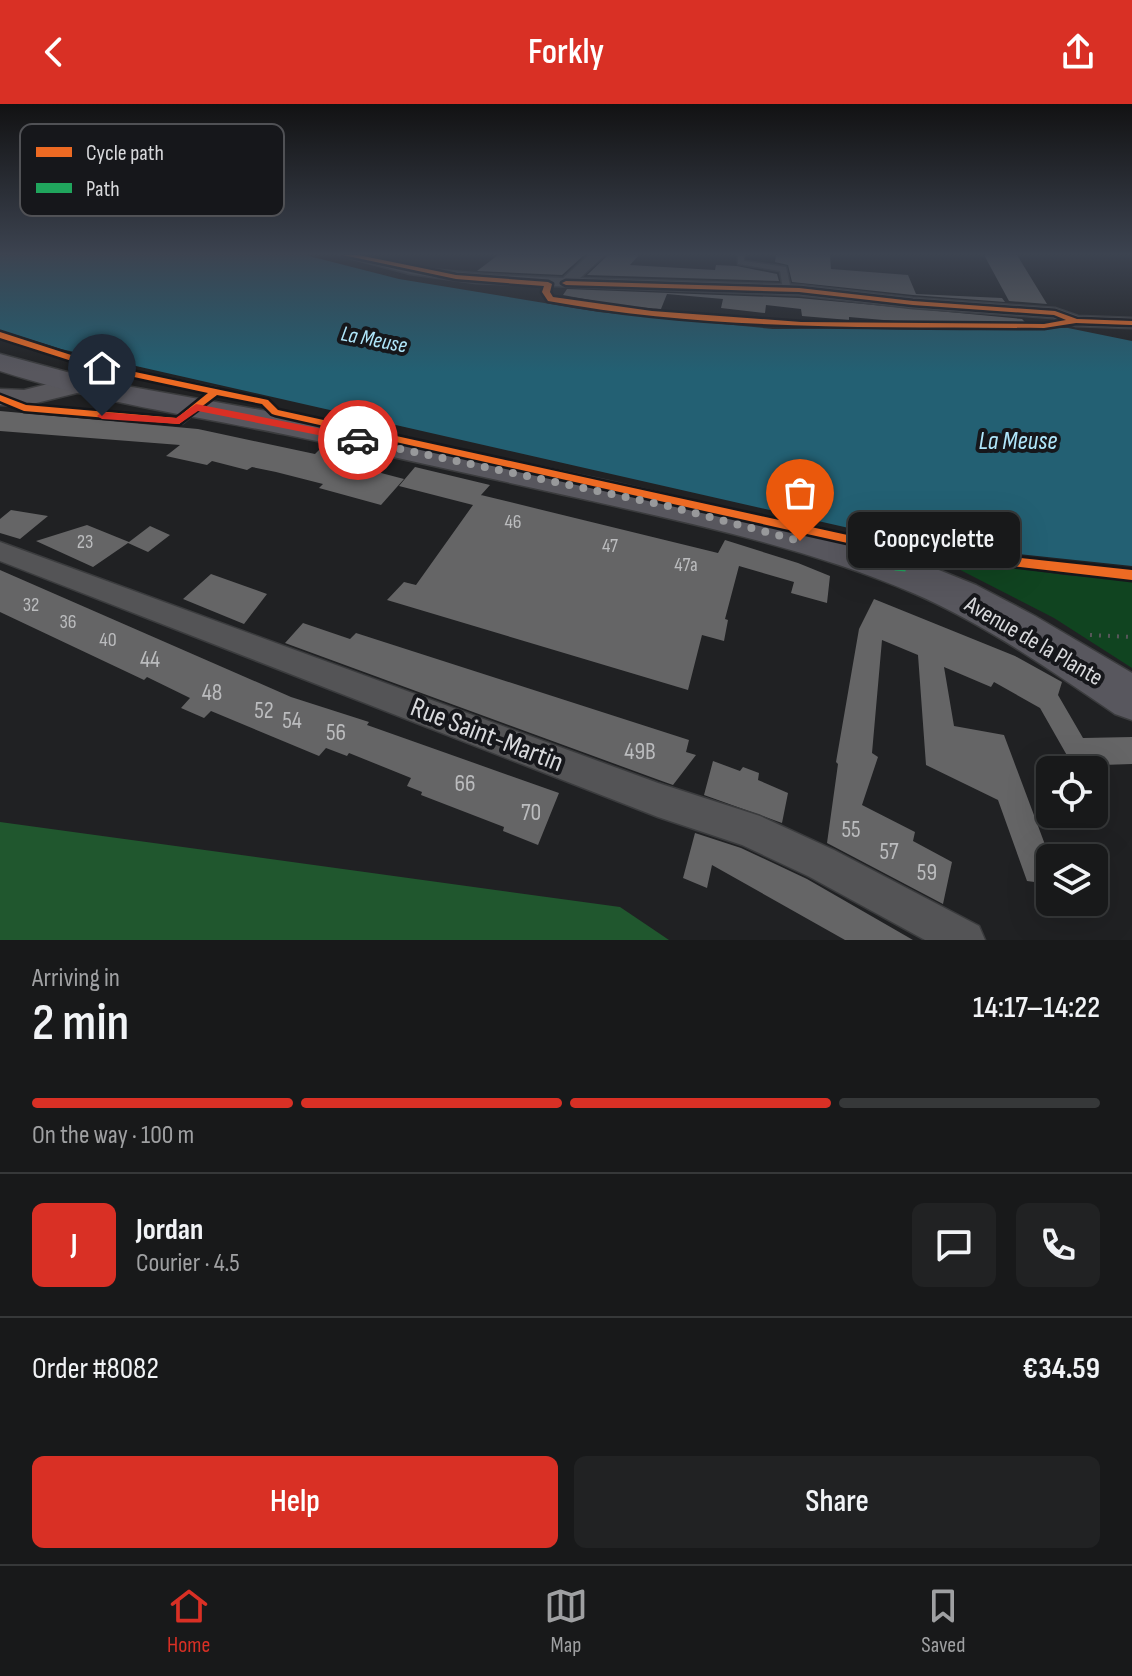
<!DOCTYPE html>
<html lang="en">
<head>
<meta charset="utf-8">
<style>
	body { margin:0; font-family:"Sofia Sans Condensed",sans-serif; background:#212223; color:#f1f3f6; height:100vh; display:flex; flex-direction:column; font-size:30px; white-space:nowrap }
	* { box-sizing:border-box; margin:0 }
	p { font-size:26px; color:#9fa0a2 }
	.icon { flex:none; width:44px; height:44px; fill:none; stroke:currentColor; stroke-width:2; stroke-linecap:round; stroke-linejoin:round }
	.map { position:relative; height:836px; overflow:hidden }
	.details { display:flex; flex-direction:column; background:#18191a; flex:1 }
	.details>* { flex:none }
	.buttons { position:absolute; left:1036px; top:652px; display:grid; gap:16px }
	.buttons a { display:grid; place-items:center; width:72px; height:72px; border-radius:12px; background:#18191a; box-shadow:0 8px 32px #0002,0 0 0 2px #363839; font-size:40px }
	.pin { position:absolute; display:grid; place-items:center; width:68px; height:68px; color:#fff; margin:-82px -34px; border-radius:50% 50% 50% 0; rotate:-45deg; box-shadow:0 0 8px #0007 }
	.pin .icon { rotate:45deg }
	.courier { position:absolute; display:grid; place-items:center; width:80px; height:80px; margin:-40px; border:6px solid #d93025; border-radius:50%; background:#fff; color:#222; box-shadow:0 2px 10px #0007 }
	.bubble { position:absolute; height:56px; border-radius:12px; background:#18191a; box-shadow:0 8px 32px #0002,0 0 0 2px #363839; font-size:26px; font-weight:600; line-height:56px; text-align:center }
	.head em { font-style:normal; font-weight:600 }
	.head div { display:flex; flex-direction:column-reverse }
	.head { display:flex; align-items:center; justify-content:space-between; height:136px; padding:0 32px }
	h1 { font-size:52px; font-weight:600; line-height:60px }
	.bar { display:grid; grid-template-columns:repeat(4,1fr); gap:12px 8px; align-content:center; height:96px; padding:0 32px }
	.bar i { height:10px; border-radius:6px; background:#363839 }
	.bar .selected { background:#d93025 }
	.bar p { grid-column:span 4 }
	.line { display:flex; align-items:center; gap:20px; padding:0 32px; border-top:2px solid #363839 }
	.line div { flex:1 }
	.round { display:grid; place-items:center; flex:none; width:84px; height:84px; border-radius:12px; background:#212223 }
	.button { display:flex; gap:16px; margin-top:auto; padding:16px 32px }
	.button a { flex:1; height:92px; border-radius:12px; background:#d93025; color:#fff; font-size:32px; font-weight:600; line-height:92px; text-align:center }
	.button a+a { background:#212223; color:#f1f3f6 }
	header { display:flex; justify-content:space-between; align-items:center; height:104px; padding:0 32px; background:#d93025; color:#fff; font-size:36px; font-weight:600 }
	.menu { display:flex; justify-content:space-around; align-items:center; height:112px; border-top:2px solid #363839; background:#18191a; font-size:22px; color:#9fa0a2 }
	.menu a { display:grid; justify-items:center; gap:4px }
	.menu .selected { color:#d93025 }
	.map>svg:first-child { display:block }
	.green { fill:#104420 }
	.forest { fill:#20572e }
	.water { fill:#236073 }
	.building { fill:#656566 }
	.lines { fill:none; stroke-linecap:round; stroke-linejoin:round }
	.service-casing { stroke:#3b3c3e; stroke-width:3 }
	.minor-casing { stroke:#3b3c3e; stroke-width:3 }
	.secondary-casing { stroke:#3b3c3e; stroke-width:3 }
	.primary-casing { stroke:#3b3c3e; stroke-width:3 }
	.path { stroke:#575759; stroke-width:4; stroke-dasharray:2 7; stroke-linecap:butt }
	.service { fill:#545456; fill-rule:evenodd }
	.minor { fill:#545456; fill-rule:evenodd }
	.secondary { fill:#58575c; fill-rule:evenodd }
	.primary { fill:#58575e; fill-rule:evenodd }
	.quiet { stroke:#20a55d; stroke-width:11; stroke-dasharray:22 11; stroke-linecap:butt }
	.cycleway-casing { stroke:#16171b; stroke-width:5 }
	.cycleway { fill:#ed6a23; fill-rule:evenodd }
	.route { fill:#d93025 }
	.done { stroke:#98999b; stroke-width:8; stroke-dasharray:0 14.4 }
	.labels { text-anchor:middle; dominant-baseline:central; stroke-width:8; stroke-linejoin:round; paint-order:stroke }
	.number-label { font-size:20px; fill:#bbbcbe }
	.far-water-label { font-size:22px; font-style:italic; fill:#b0e6fa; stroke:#16171b }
	.street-label { font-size:24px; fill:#d8d9dc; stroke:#16171b }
	.near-number-label { font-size:24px; fill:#bbbcbe }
	.water-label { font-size:26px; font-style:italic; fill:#b0e6fa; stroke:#16171b }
	.near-street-label { font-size:28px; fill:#d8d9dc; stroke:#16171b }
	.key { fill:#16171b; stroke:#505155; stroke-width:2 }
	.key-label { font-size:22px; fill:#d8d9dc }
</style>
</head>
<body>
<header><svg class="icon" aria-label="back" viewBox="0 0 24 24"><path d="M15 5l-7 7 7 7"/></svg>Forkly<svg class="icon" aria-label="share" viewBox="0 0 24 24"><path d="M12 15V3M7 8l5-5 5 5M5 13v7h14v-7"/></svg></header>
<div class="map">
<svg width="1132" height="836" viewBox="0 0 1132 836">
	<rect width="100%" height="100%" fill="#202123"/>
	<path class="green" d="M933,452l132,19 67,5v88l-78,-50z"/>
	<path class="forest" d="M0,718l620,85 49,33h-669z"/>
	<path class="water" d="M0,151h305l94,24 200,33 174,17 295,-1 64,13v225l-124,-13 -146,-22 -801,-182 -61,-19z"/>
	<path class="building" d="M498,151h86l-22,20 -85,-4z
		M608,151h31l-9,10 85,5 1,-5 21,1 40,8 2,7 -192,-6z
		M776,151h54l1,14 77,6 8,19 86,4 3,4 -92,-7 -121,-13 -4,-17 -13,-3z
		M984,151h33l30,49 -38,-3z
		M567,185l232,9 223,21 5,5 -86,1 -92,-8v3l-47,-4 -1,-7 -35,-4 -1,8 -44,-5 2,-9 -56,-5 -6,15 -39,-3 -59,-11z
		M0,307l198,18 117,25 8,-8 30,7 -10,10 61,16 -23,26 -62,-17 4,-4 -47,-12 -24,-5 -5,3 -35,-9 -5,4 -41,-9 14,-11 -180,-14z
		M415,363l75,18 -17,19 8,-9 237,58 7,-13 73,23 32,13 -3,27 -36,-10 3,-11 -55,-16 -14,53 3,1 -4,21 -22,-6 -14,55 -301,-90 17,-18 12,3 57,-80 -74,-19z
		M11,406l37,6 -28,23 -20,-6v-14z
		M87,421l42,17 21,-16 20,9 -22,17 -20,-9 -35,24 -57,-26z
		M0,466l291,127 78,25 -2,3 192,68 -21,52 -35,-14 1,-4 -83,-32 1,-3 -15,-6 4,-8 -62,-25 -2,3 -21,-8 -7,8 -108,-45 -7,7 -23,-10 9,-10 -43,-21 -3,3 -144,-68z
		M211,470l56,20 -23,30 -61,-25z
		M874,495l141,57 47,26 -4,13 25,43 49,-1v27l-59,2 -33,-58 -46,-26 -3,5 -47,-20 10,59 50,9 46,123v26l-23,-3 -29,-81 -72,-35 -8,-110 -36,-15 -10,113 6,4 -16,48 53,27 -2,9 39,21 -9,42 -116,-61 11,-79 -2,-2 23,-133z
		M303,519l47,16 6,-6 333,107 -3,12 10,3 -23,30 -14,-5 -374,-137z
		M713,657l27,10 3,-4 16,6 -1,7 30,13 -6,30 -78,-28z
		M695,729l46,15 66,31 106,61h-68l-133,-75 -5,23 -24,-10z"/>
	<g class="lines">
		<g class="service-casing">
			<path id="service" d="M738,151h6v6l42,6 5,22 -4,2 -4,-2 -3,-18 -42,-7z
				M0,228l102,33 114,23 5,3 -38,32 -4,1 -158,-14 -21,-9v-6l26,10 151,13 32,-26 -112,-23 -97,-31z"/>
		</g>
		<g class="minor-casing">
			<path id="minor" d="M339,151c32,0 62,9 93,14 44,6 87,7 131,9l26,-23h16l-25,23 219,7 114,13 142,10 23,8 54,2v10l-56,-2 -23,-8 -140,-10 -114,-13 -323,-12 -66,-9z
				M0,438l658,241 102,33 74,34 145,76 6,14h-60l-117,-64 -66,-31 -84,-28 -658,-256z"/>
		</g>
		<g class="secondary-casing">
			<path id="secondary" d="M76,273l9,2 4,6 -4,6 -61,15 -24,-1v-16l24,1z"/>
		</g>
		<g class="primary-casing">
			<path id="primary" d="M0,250l104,28 179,32 325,67 210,49 96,30 62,25 59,31 97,57v47l-17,-6c-65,-44 -130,-90 -202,-121 -105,-45 -219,-69 -330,-94 -100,-22 -200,-45 -300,-65 -95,-19 -191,-33 -283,-63z"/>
		</g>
		<path class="path" d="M1090,531l42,2"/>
		<use href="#service" class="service"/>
		<use href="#minor" class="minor"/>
		<use href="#secondary" class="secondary"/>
		<use href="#primary" class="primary"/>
		<path class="quiet" d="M900,467l2,-22"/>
		<g class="cycleway-casing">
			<path id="cycleway" d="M343,151h15l98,20 92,7 4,2 -2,8 3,5 99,14 149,11 243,2 22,-4 -12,-5 -141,-10 -114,-13 -233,-7 -4,-2 4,-2 233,7 114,13 142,10 22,8 55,2v4l-56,-2 -32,5c-165,-1 -333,3 -496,-27l-6,-9 2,-6 -88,-7z
				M0,228l102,33 166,35 10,10 574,126 50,9 230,25v10l-230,-27 -50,-9 -577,-129 -3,-1 -10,-10 -45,-9 -38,29 -155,-13 -24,-10v-6l26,10 151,13 31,-25 -111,-24 -97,-31z"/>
		</g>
		<use href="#cycleway" class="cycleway"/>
	</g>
	<linearGradient id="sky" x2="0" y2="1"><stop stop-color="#121213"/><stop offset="0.56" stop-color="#3c4350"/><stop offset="1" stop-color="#3c4350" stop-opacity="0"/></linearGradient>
	<rect width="1132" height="268" fill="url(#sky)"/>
	<path class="route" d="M196,300l162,32 6,4 -6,3 -160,-32 -19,13 -77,-5 -5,-3 5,-4 74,6z"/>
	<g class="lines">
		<path class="done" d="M358,336l310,66 132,35"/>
	</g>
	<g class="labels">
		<g class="number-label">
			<text x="513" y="418">46</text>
			<text x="85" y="438">23</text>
			<text x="610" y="442">47</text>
			<text x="686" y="461">47a</text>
			<text x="31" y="501">32</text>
			<text x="68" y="518">36</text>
			<text x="108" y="536">40</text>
		</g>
		<g class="far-water-label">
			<text transform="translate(374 236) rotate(11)">La Meuse</text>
		</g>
		<g class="street-label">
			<text transform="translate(1034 537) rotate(30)">Avenue de la Plante</text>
		</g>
		<g class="near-number-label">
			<text x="150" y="555">44</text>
			<text x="212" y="588">48</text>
			<text x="264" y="606">52</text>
			<text x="292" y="616">54</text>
			<text x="336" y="628">56</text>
			<text x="640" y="647">49B</text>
			<text x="465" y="679">66</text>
			<text x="531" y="708">70</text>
			<text x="851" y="725">55</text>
			<text x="889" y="747">57</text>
			<text x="927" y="768">59</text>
		</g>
		<g class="water-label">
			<text x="1018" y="337">La Meuse</text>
		</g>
		<g class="near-street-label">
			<text transform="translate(487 631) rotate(21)">Rue Saint-Martin</text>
		</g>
	</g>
	<rect x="20" y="20" width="264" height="92" rx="12" class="key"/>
	<rect x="36" y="43" width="36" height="10" fill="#ed6a23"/>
	<rect x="36" y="79" width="36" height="10" fill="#20a55d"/>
	<g class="key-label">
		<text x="86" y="56">Cycle path</text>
		<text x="86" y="92">Path</text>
	</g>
</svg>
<div class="buttons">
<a><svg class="icon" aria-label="locate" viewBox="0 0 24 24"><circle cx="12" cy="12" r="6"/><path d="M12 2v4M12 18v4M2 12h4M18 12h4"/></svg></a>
<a><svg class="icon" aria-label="layers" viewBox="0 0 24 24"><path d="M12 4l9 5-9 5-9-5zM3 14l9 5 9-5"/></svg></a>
</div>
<div class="pin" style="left:800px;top:437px;background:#ea580c"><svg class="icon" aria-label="bag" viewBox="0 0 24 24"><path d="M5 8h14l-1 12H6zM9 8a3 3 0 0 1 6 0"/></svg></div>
<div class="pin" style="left:102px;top:312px;background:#1f2937"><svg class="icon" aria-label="home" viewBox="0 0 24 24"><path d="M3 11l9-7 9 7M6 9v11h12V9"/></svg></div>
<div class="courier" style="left:358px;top:336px"><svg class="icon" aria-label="car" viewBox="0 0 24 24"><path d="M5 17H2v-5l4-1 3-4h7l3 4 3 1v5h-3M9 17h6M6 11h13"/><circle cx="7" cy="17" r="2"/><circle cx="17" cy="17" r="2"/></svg></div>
<div class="bubble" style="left:848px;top:408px;width:172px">Coopcyclette</div>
</div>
<section class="details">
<div class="head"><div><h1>2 min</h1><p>Arriving in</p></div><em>14:17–14:22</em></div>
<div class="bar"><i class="selected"></i><i class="selected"></i><i class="selected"></i><i></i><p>On the way · 100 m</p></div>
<div class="line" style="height:144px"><b class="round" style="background:#d93025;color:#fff">J</b><div><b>Jordan</b><p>Courier · 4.5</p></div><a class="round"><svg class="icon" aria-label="chat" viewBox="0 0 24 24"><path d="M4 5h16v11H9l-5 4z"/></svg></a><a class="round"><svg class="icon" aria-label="phone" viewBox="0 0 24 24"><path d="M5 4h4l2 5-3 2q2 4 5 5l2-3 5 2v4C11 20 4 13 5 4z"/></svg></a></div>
<div class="line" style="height:104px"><div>Order #8082</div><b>€34.59</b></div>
<div class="button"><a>Help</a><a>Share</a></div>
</section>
<nav class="menu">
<a class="selected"><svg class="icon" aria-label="home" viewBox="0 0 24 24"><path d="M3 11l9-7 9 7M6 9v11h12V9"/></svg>Home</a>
<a><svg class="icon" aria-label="map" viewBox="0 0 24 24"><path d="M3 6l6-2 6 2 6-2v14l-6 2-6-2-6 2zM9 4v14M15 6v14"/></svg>Map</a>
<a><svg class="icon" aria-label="saved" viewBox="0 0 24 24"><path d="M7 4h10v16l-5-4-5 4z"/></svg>Saved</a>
</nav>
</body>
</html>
